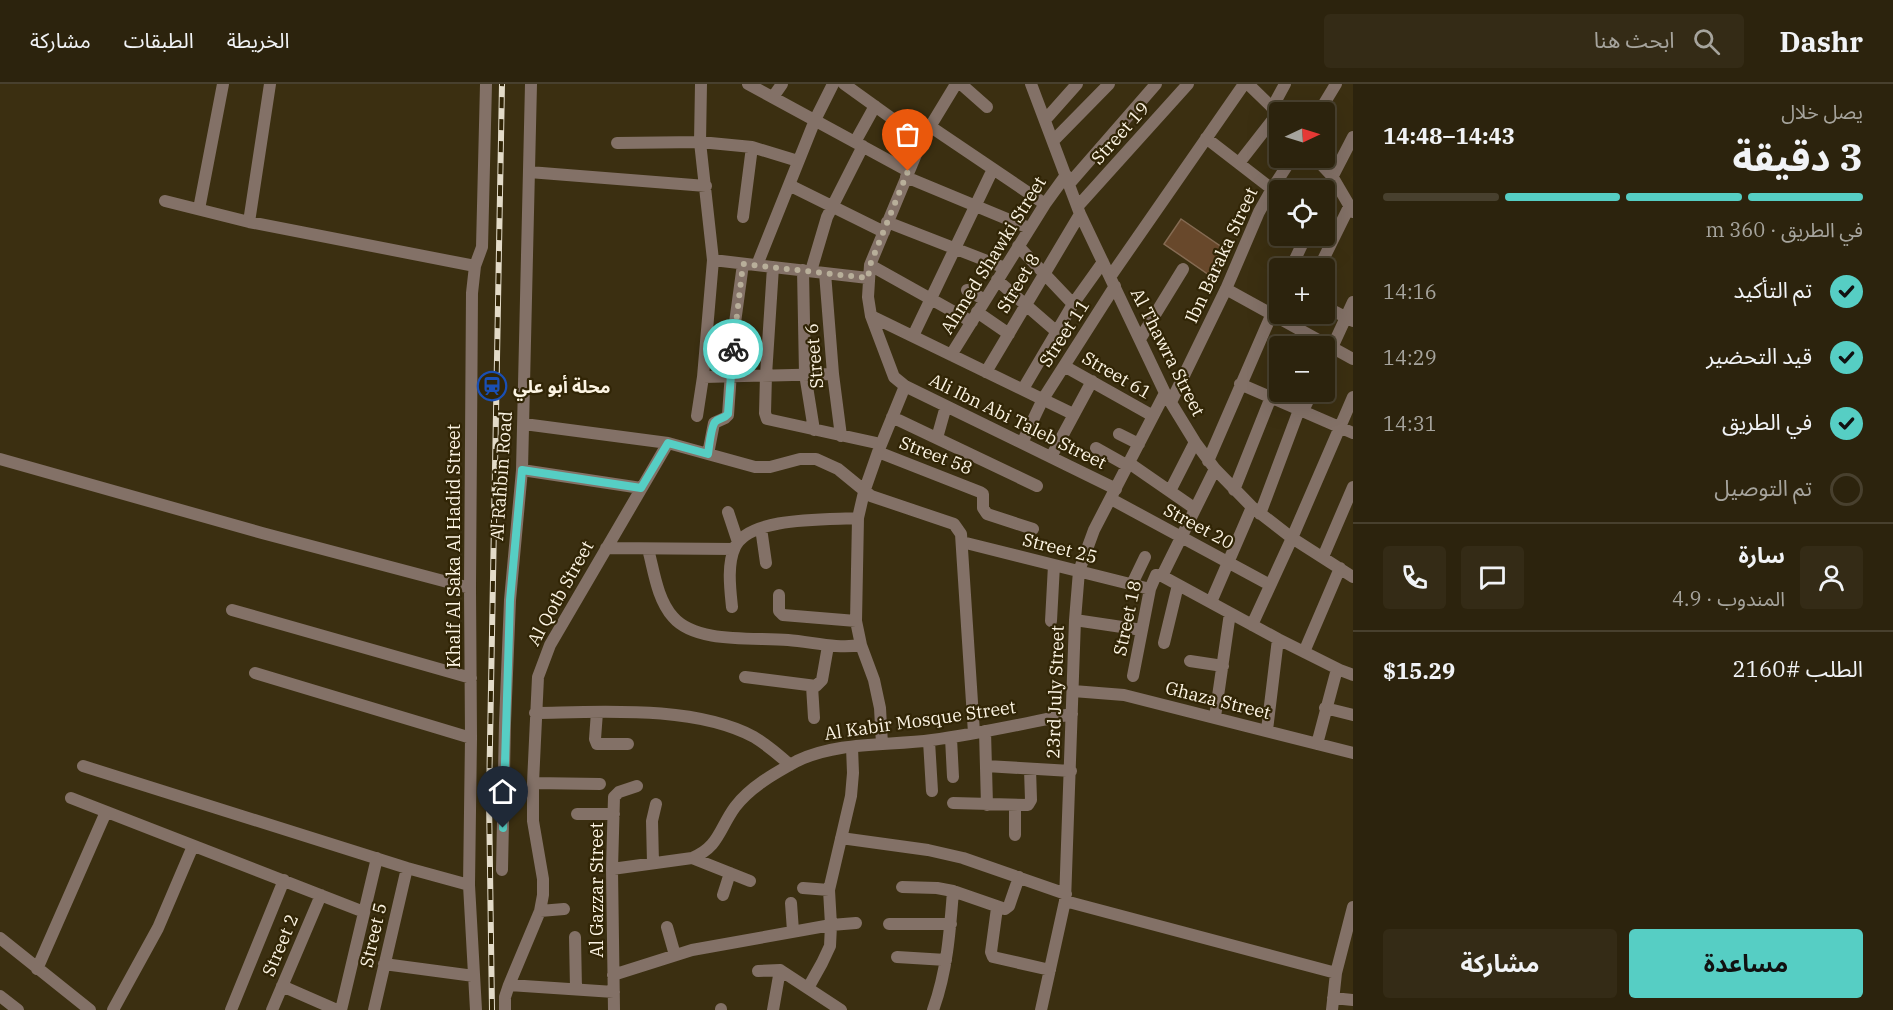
<!DOCTYPE html>
<html lang="ar">
<head>
<meta charset="utf-8">
<style>
	body { margin:0; font-family:"IBM Plex Serif","Noto Sans Arabic",serif; background:#342b16; color:#f1f3f6; direction:rtl; height:100vh; display:flex; flex-direction:column; font-size:22px; white-space:nowrap }
	* { box-sizing:border-box; margin:0 }
	p { font-size:20px; color:#a6a49d }
	.icon { flex:none; width:33px; height:33px; fill:none; stroke:currentColor; stroke-width:2; stroke-linecap:round; stroke-linejoin:round }
	.map { position:relative; flex:1; overflow:hidden; direction:ltr }
	.side { display:flex; flex-direction:column; background:#2c230d; width:540px }
	.side>* { flex:none }
	.needle { width:39px; rotate:86deg }
	.buttons { position:absolute; left:1269px; top:18px; display:grid; gap:12px }
	.buttons a { display:grid; place-items:center; width:66px; height:66px; border-radius:6px; background:#2c230d; box-shadow:0 6px 24px #0002,0 0 0 2px #48402e; font-size:30px }
	.pin { position:absolute; display:grid; place-items:center; width:51px; height:51px; color:#fff; margin:-62px -26px; border-radius:50% 50% 50% 0; rotate:-45deg; box-shadow:0 0 6px #0007 }
	.pin .icon { rotate:45deg }
	.courier { position:absolute; display:grid; place-items:center; width:60px; height:60px; margin:-30px; border:4px solid #56cec4; border-radius:50%; background:#fff; color:#222; box-shadow:0 2px 8px #0007 }
	.head em { font-style:normal; font-weight:700 }
	.head div { display:flex; flex-direction:column-reverse }
	.head { display:flex; align-items:center; justify-content:space-between; height:102px; padding:0 30px }
	h1 { font-size:39px; font-weight:700; line-height:45px }
	.bar { display:grid; grid-template-columns:repeat(4,1fr); gap:9px 6px; align-content:center; height:72px; padding:0 30px }
	.bar i { height:8px; border-radius:4px; background:#48402e }
	.bar .selected { background:#56cec4 }
	.bar p { grid-column:span 4 }
	.line { display:flex; align-items:center; gap:15px; padding:0 30px; border-top:2px solid #48402e }
	.line div { flex:1 }
	.round { display:grid; place-items:center; flex:none; width:63px; height:63px; border-radius:6px; background:#342b16 }
	ol { padding:0 30px; list-style:none }
	li { display:flex; align-items:center; gap:18px; height:66px }
	li p { margin-inline-start:auto }
	li .icon { padding:6px; border-radius:50%; background:#56cec4; color:#111; stroke-width:4 }
	li:last-child { color:#a6a49d }
	li i { width:33px; height:33px; border:3px solid #48402e; border-radius:50% }
	.action { display:flex; gap:12px; margin-top:auto; padding:12px 30px }
	.action a { flex:1; height:69px; border-radius:6px; background:#56cec4; color:#111; font-size:24px; font-weight:700; line-height:69px; text-align:center }
	.action a+a { background:#342b16; color:#f1f3f6 }
	header { display:flex; align-items:center; gap:36px; box-sizing:border-box; height:84px; padding:0 30px; background:#2c230d; border-bottom:2px solid #48402e }
	header strong { font-size:28px }
	nav { display:flex; gap:33px; margin-inline-start:auto; font-size:21px }
	.search { width:420px; height:54px; background:#342b16; display:flex; align-items:center; gap:15px; box-sizing:border-box; padding:0 21px; border-radius:6px; color:#a6a49d; font-size:22px }
	main { display:flex; flex:1; min-height:0 }
	.map>svg:first-child { display:block }
	.building { fill:#68482b; stroke:#856b53; stroke-width:1.5 }
	.lines { fill:none; stroke-linecap:round; stroke-linejoin:round }
	.minor { stroke:#837167; stroke-width:12 }
	.rail-casing { stroke:#e3dbc8; stroke-width:6 }
	.rail { stroke:#312506; stroke-width:4; stroke-dasharray:11; stroke-linecap:butt }
	.done { stroke:#b8af9a; stroke-width:6; stroke-dasharray:0 10.8 }
	.route { stroke:#56cec4; stroke-width:8 }
	.labels { text-anchor:middle; dominant-baseline:central; stroke-width:4.5; stroke-linejoin:round; paint-order:stroke }
	.street-label { font-size:18px; fill:#fcf4e3; stroke:#312506 }
	.poi-label { font-size:18px; font-weight:bold; fill:#fcf4e3; stroke:#312506; text-anchor:start }
</style>
</head>
<body>
<header>
<strong>Dashr</strong>
<div class="search"><svg class="icon" aria-label="search" viewBox="0 0 24 24"><circle cx="10" cy="10" r="6"/><path d="M15 15l6 6"/></svg>ابحث هنا</div>
<nav><a>الخريطة</a><a>الطبقات</a><a>مشاركة</a></nav>
</header>
<main>
<section class="side">
<div class="head"><div><h1>3 دقيقة</h1><p>يصل خلال</p></div><em>14:43–14:48</em></div>
<div class="bar"><i class="selected"></i><i class="selected"></i><i class="selected"></i><i></i><p>في الطريق · 360 m</p></div>
<ol>
<li><svg class="icon" aria-label="check" viewBox="0 0 24 24"><path d="M5 12l5 5 9-10"/></svg>تم التأكيد<p>14:16</p></li>
<li><svg class="icon" aria-label="check" viewBox="0 0 24 24"><path d="M5 12l5 5 9-10"/></svg>قيد التحضير<p>14:29</p></li>
<li><svg class="icon" aria-label="check" viewBox="0 0 24 24"><path d="M5 12l5 5 9-10"/></svg>في الطريق<p>14:31</p></li>
<li><i></i>تم التوصيل</li>
</ol>
<div class="line" style="height:108px"><a class="round"><svg class="icon" aria-label="person" viewBox="0 0 24 24"><circle cx="12" cy="8" r="4"/><path d="M4 21q1-7 8-7t8 7"/></svg></a><div><b>سارة</b><p>المندوب · 4.9</p></div><a class="round"><svg class="icon" aria-label="chat" viewBox="0 0 24 24"><path d="M4 5h16v11H9l-5 4z"/></svg></a><a class="round"><svg class="icon" aria-label="phone" viewBox="0 0 24 24"><path d="M5 4h4l2 5-3 2q2 4 5 5l2-3 5 2v4C11 20 4 13 5 4z"/></svg></a></div>
<div class="line" style="height:78px"><div>الطلب #2160</div><b>$15.29</b></div>
<div class="action"><a>مساعدة</a><a>مشاركة</a></div>
</section>
<div class="map">
<svg width="1353" height="926" viewBox="0 0 1353 926">
	<rect width="100%" height="100%" fill="#3b2f11"/>
	<path class="building" d="M1181,135l48,33 -17,25 -48,-33z"/>
	<g class="lines">
		<path class="minor" d="M748,0l160,87
			M844,0l78,56
			M956,0l-34,56 -52,125 -2,32 3,19 23,61 11,9 211,103
			M961,0l26,23
			M1031,0l49,130 85,179 30,49 20,27 37,38 40,31 61,39
			M1248,0l32,31
			M773,13l9,-13
			M1272,24l13,-24
			M1319,28l17,-28
			M1045,36l32,-36
			M931,43l114,77
			M1206,54l66,51
			M1053,57l56,-57
			M855,58l20,-36
			M617,59l83,-1 52,5 46,14
			M1315,74l17,18 21,36
			M1239,79l39,-50
			M529,88l177,14
			M906,93l123,51
			M1069,100l87,-100
			M789,101l95,47
			M1324,109l29,-56
			M165,117l84,21 226,44
			M1078,122l110,-122
			M199,125l24,-125
			M743,133l9,-70
			M249,138l21,-138
			M887,138l118,46
			M1018,162l55,58
			M713,176l155,18
			M757,181l58,-145 18,-36
			M870,181l102,57
			M773,183l-7,108 -1,38 2,6 114,25
			M1291,184l15,-32
			M1319,184l30,-61
			M803,186l2,104 9,56
			M811,187l16,-54 36,-71
			M825,189l8,101 8,62
			M1110,193l134,-193
			M997,196l60,52
			M1226,205l127,70
			M967,206l18,10
			M1324,222l29,15
			M977,228l32,22
			M871,232l202,98
			M913,252l80,-167
			M1140,255l43,-70
			M951,271l94,-151 21,-29
			M1324,281l29,-63
			M1064,282l89,50
			M986,288l94,-158
			M703,293l130,-3
			M1240,300l113,49
			M1023,305l50,-85 30,-42
			M1171,318l55,-113 33,-77 13,-23 20,-31
			M1303,327l9,-19
			M697,332l6,-39 10,-117 -13,-118 1,-58
			M892,333l145,69
			M524,340l144,19 87,24h15l30,-8h16l22,10 33,27 83,28 7,10 13,199
			M1119,350l20,10
			M937,354l9,-32
			M1022,359l21,-44 72,-113
			M1096,364l32,18
			M878,368l102,40 3,2v14l4,6 46,15
			M708,370l6,-31 11,-5 3,-3 6,-85 9,-66
			M1051,373l41,-76
			M0,375l262,74 208,55
			M1208,377l72,-166
			M1129,379l65,45
			M522,386l119,18
			M1234,406l37,-93
			M1170,407l25,-49
			M1111,415l159,86
			M728,428l10,30
			M1260,430l39,-104
			M761,444l5,35
			M962,458l188,47
			M606,464l128,1
			M648,465c6,22 9,50 25,68 23,27 82,20 115,23 25,2 48,9 73,5
			M1323,473l30,-70
			M1162,492l116,63 62,31 13,5
			M1162,492l53,-107
			M1132,500l13,-27
			M779,511v16l4,4 73,6
			M1211,518l41,-95
			M732,523c-2,-19 -5,-43 3,-60 15,-31 93,-27 123,-29
			M232,526l239,68
			M1075,536l67,10
			M1051,537l3,-56
			M1252,541l40,-87 61,-141
			M1164,559l14,-58
			M1304,568l36,-84
			M1190,577l33,5
			M255,589l216,65
			M1133,592l17,-87 6,-14 6,1
			M745,593l71,9 6,-6 6,-34
			M812,602l2,32
			M1073,607l51,4 229,58
			M1325,624l28,7
			M597,628l-2,27 2,5h31
			M535,629c66,-1 159,-8 219,24 13,8 25,18 36,28
			M1215,633l15,-104
			M1267,646l11,-91
			M985,647l2,74
			M951,654l2,39
			M929,657l3,50
			M882,660l-2,-36 -6,-28 -13,-35 -5,-24 2,-103 6,-26 14,-40 27,-66
			M1317,660l20,-75
			M83,682l324,102 62,17
			M986,682l85,5
			M533,699l67,1
			M71,714l293,114
			M953,719l75,2 3,-5 -1,-31
			M577,730h37
			M1015,751v-29
			M841,754l87,12 35,8 103,36
			M692,774l58,23
			M653,779l-1,-42 4,-17
			M612,785l80,-11c27,-11 27,-29 43,-51 15,-20 40,-34 62,-46 41,-20 92,-15 135,-21 47,-6 94,-17 140,-26
			M502,786l3,-147 5,-123 12,-130 9,-386
			M902,803l35,1 16,3 52,18 4,-3 10,-29
			M803,804l26,2
			M723,811l7,-22
			M1065,817l271,72
			M791,819l2,28
			M997,824l-6,44 2,5 57,13
			M540,827l24,-2
			M889,840h62
			M667,843l8,28
			M575,853l1,52
			M0,854l90,72
			M897,873l49,3
			M384,880l90,12
			M37,885l69,-157
			M758,887l22,-1 61,40
			M613,891l79,-25 139,-25 25,-2
			M509,901l105,7
			M282,902l55,24
			M808,904l14,-25 8,-17 1,-21 -2,-35 22,-94 2,-23 -1,-26
			M0,912l18,14
			M1333,914l20,2
			M113,926l45,-82 35,-82
			M231,926l53,-130
			M272,926l49,-115
			M341,926l36,-152
			M374,926l33,-142
			M476,926l-7,-125 2,-147 -1,-150 2,-295 3,-27 7,-19 4,-163
			M505,926v-13l4,-12 31,-74 3,-16v-16l-10,-58v-38l5,-106 12,-32 118,-202
			M614,926l-2,-141 2,-72 5,-5 18,-6
			M721,926v-1
			M773,926l7,-40
			M933,926c14,-38 17,-79 20,-119
			M1041,926l24,-109 10,-281 4,-49 15,-41 71,-137
			M1332,926l4,-37 17,-66"/>
		<g class="rail-casing">
			<path id="rail" d="M492,926l-3,-212 13,-714"/>
		</g>
		<use href="#rail" class="rail"/>
	</g>
	<g class="lines">
		<path class="done" d="M733,265l10,-85 125,14 2,-13 38,-94"/>
		<path class="route" d="M503,744l7,-228 12,-130 119,18 27,-45 40,11c1,-7 3,-27 7,-32 4,-4 9,-3 13,-8l5,-65"/>
	</g>
	<defs>
		<g id="station-ring" transform="scale(1.5)"><circle r="9.5" fill="#312506" stroke="#1a4fb4" stroke-width="1.5"/><path d="M-3-6H3Q5-6 5-4V2Q5 4 3 4L4.5 6H3L1.5 4h-3L-3 6H-4.5L-3 4Q-5 4-5 2V-4Q-5-6-3-6ZM-3.5-4v3h7v-3ZM-3.5 1v1.5H-2V1ZM2 1v1.5H3.5V1Z" fill="#1a4fb4"/></g>
	</defs>
	<g fill-rule="evenodd">
		<use href="#station-ring" x="492" y="302"/>
	</g>
	<g class="labels">
		<g class="street-label">
			<text transform="translate(1120 49) rotate(-48)">Street 19</text>
			<text transform="translate(993 171) rotate(-58)">Ahmed Shawki Street</text>
			<text transform="translate(1221 171) rotate(-65)">Ibn Baraka Street</text>
			<text transform="translate(1018 199) rotate(-59)">Street 8</text>
			<text transform="translate(1064 249) rotate(-57)">Street 11</text>
			<text transform="translate(1168 268) rotate(63)">Al Thawra Street</text>
			<text transform="translate(814 272) rotate(-95)">Street 6</text>
			<text transform="translate(1117 291) rotate(30)">Street 61</text>
			<text transform="translate(1018 337) rotate(26)">Ali Ibn Abi Taleb Street</text>
			<text transform="translate(936 371) rotate(21)">Street 58</text>
			<text transform="translate(501 392) rotate(-86)">Al Rahbin Road</text>
			<text transform="translate(1199 442) rotate(28)">Street 20</text>
			<text transform="translate(453 462) rotate(-90)">Khalf Al Saka Al Hadid Street</text>
			<text transform="translate(1060 464) rotate(14)">Street 25</text>
			<text transform="translate(560 509) rotate(-61)">Al Qotb Street</text>
			<text transform="translate(1127 534) rotate(-78)">Street 18</text>
			<text transform="translate(1055 608) rotate(-88)">23rd July Street</text>
			<text transform="translate(1218 616) rotate(14)">Ghaza Street</text>
			<text transform="translate(920 636) rotate(-8)">Al Kabir Mosque Street</text>
			<text transform="translate(596 806) rotate(-90)">Al Gazzar Street</text>
			<text transform="translate(373 851) rotate(-77)">Street 5</text>
			<text transform="translate(280 861) rotate(-67)">Street 2</text>
		</g>
		<g class="poi-label">
			<text x="513" y="302">محلة أبو علي</text>
		</g>
	</g>
</svg>
<div class="buttons">
<a><svg class="needle" viewBox="-14 -14 28 28"><path d="M0-13l5 13h-10z" fill="#e53935"/><path d="M0 13l5-13h-10z" fill="#a6a49d"/></svg></a>
<a><svg class="icon" aria-label="locate" viewBox="0 0 24 24"><circle cx="12" cy="12" r="6"/><path d="M12 2v4M12 18v4M2 12h4M18 12h4"/></svg></a>
<a>+</a>
<a>−</a>
</div>
<div class="pin" style="left:908px;top:87px;background:#ea580c"><svg class="icon" aria-label="bag" viewBox="0 0 24 24"><path d="M5 8h14l-1 12H6zM9 8a3 3 0 0 1 6 0"/></svg></div>
<div class="pin" style="left:503px;top:744px;background:#1f2937"><svg class="icon" aria-label="home" viewBox="0 0 24 24"><path d="M3 11l9-7 9 7M6 9v11h12V9"/></svg></div>
<div class="courier" style="left:733px;top:265px"><svg class="icon" aria-label="bike" viewBox="0 0 24 24"><circle cx="6" cy="16" r="4"/><circle cx="18" cy="16" r="4"/><path d="M6 16l4-8h5l3 8M10 8l3 8H6M13 5h3"/></svg></div>
</div>
</main>
</body>
</html>
